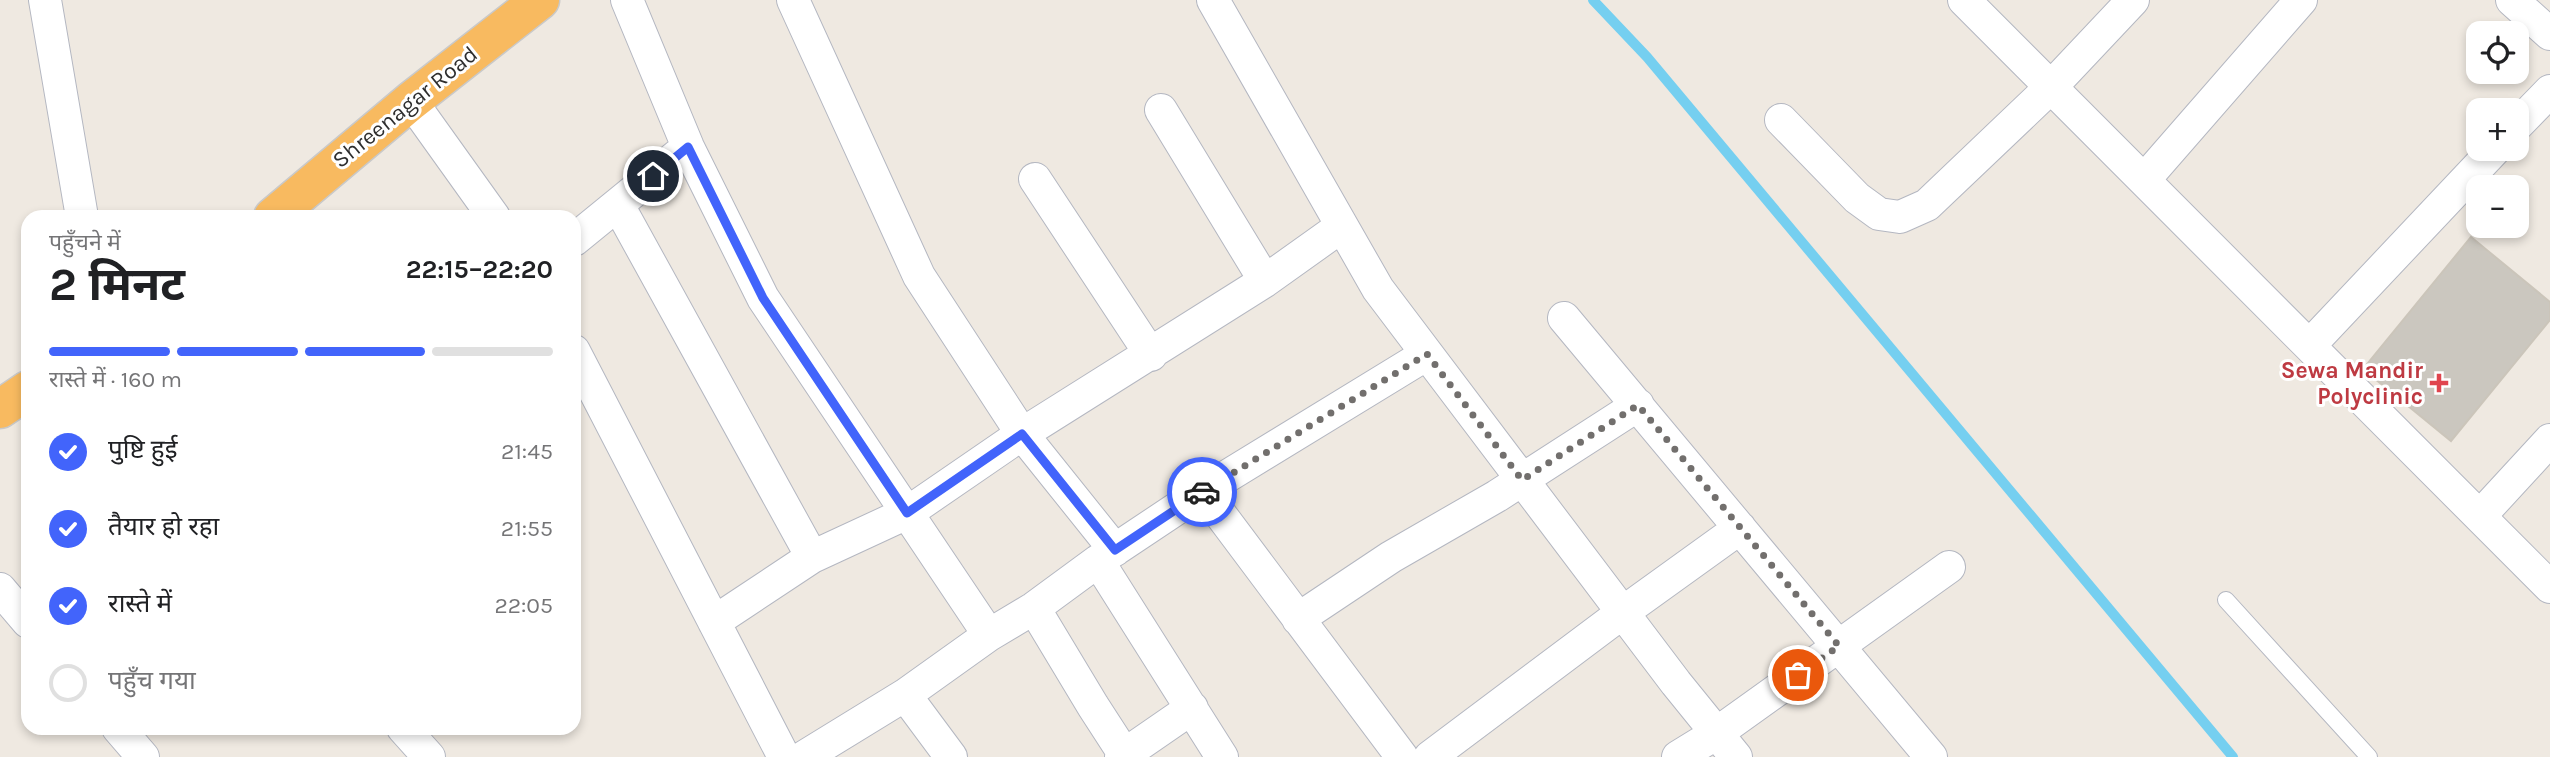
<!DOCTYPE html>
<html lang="hi">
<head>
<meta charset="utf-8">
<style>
	body { margin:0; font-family:Karla,"Noto Sans Devanagari",sans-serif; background:#f2f2f2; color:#202124; height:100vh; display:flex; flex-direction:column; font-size:26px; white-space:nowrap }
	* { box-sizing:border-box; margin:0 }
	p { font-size:23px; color:#757577 }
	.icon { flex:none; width:38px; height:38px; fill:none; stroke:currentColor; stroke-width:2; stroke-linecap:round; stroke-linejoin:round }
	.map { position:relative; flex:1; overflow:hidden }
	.details { position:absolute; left:21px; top:210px; width:560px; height:525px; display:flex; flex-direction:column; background:#fff; border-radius:21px; box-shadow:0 4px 10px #0003 }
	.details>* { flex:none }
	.buttons { position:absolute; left:2466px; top:21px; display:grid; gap:14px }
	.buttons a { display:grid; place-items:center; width:63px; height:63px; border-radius:14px; background:#fff; box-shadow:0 4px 10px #0003; font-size:35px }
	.pin { position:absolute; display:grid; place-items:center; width:60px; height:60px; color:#fff; margin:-30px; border:4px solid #fff; border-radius:50%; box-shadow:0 2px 7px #0007 }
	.courier { position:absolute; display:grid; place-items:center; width:70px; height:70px; margin:-35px; border:5px solid #4264fb; border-radius:50%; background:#fff; color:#222; box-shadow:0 2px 9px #0007 }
	.head em { font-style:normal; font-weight:700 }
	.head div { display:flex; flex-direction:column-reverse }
	.head { display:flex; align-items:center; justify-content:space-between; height:119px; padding:0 28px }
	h1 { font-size:46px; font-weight:700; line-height:52px }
	.bar { display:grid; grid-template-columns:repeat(4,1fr); gap:10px 7px; align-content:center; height:84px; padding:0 28px }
	.bar i { height:9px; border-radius:5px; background:#e0e0e0 }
	.bar .active { background:#4264fb }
	.bar p { grid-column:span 4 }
	ol { padding:0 28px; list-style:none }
	li { display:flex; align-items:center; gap:21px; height:77px }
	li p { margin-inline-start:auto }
	li .icon { padding:7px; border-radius:50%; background:#4264fb; color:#fff; stroke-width:4 }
	li:last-child { color:#757577 }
	li i { width:38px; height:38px; border:4px solid #e0e0e0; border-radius:50% }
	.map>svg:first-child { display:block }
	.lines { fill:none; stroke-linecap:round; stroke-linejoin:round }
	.stream { stroke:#75cff0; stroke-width:10 }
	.building { fill:#cbc7bf; stroke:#cbc5ba; stroke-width:2 }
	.service-casing { stroke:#b4b7c1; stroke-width:18 }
	.minor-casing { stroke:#b4b7c1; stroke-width:34 }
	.trunk-casing { stroke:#c9c9c9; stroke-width:41 }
	.service { stroke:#fff; stroke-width:16 }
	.minor { stroke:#fff; stroke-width:32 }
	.trunk { stroke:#f8ba60; stroke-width:38 }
	.done { stroke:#726f6d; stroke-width:7; stroke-dasharray:0 12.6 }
	.route { stroke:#4264fb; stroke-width:9 }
	.health-dot { fill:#e0444e; stroke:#fff; stroke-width:2.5 }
	.labels { text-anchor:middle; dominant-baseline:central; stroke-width:6; stroke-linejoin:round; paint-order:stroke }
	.street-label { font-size:23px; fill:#2e2e2e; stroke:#fff }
	.health-label { font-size:23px; font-weight:bold; fill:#be3a42; stroke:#fff; text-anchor:end }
</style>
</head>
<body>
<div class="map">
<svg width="2550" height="757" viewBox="0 0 2550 757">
	<rect width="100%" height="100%" fill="#efe9e1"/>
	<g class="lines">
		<path class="stream" d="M1593,0l54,57 586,700"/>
	</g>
	<path class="building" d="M2471,237l79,65v18l-99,121 -88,-72z"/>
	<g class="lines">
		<g class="service-casing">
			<path id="service" d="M2226,600l143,157"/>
		</g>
		<g class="minor-casing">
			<path id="minor" d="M45,0l37,217
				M627,0l61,147 75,151 226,337
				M793,0l126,276 103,158 93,116
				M1213,0l165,289 298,394 60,74
				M1964,0l586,587
				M2512,0l38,34
				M411,101l83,116
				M1161,110l104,171
				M1781,120l76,78 22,16 21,3 27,-12 124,-118 82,-87
				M2516,126l34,-35
				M1035,179l116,176
				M2144,180l157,-180
				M618,205l194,352
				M574,240l114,-93
				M1564,318l367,439
				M2310,345l185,-196
				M574,351l210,406
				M1203,491l199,266
				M2480,516l70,-76
				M1098,561l124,196
				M0,589l28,33
				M1034,608l59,98 33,51
				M1298,619l93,-62 106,-61 141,-91
				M714,622l98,-65 95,-44 115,-79 243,-153 77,-55
				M905,695l46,62
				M118,728l25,29
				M403,728l26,29
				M804,757l101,-62 84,-60 45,-27 64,-47 105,-70 224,-137
				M1121,757l71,-49
				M1430,757l192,-144 118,-85
				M1678,757l39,-24 232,-166"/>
		</g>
		<g class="trunk-casing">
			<path id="trunk" d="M273,217l138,-116 129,-101
				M0,409l28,-19"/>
		</g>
		<use href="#service" class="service"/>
		<use href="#minor" class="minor"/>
		<use href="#trunk" class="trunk"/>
	</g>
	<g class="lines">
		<path class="done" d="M1202,492l225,-138 95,126 116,-75 201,241 -41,29"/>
		<path class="route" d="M653,176l35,-29 75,151 144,215 115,-79 93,116 87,-58"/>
	</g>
	<path class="health-dot" d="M2435.5 372.5h7v7h7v7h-7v7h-7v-7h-7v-7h7z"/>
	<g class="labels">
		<g class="street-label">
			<text transform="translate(405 107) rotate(-39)">Shreenagar Road</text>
		</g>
		<g class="health-label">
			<text x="2423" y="370">Sewa Mandir<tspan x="2423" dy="26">Polyclinic</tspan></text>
		</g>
	</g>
</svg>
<div class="buttons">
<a><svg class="icon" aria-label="locate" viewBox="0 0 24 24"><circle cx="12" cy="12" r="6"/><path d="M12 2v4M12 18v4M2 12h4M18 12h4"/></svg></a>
<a>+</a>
<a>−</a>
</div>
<div class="pin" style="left:1798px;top:675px;background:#ea580c"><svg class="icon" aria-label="bag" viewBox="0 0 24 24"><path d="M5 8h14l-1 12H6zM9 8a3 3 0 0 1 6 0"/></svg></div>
<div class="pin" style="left:653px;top:176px;background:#1f2937"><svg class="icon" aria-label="home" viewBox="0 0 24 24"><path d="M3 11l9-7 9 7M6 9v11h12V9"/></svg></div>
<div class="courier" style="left:1202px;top:492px"><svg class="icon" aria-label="car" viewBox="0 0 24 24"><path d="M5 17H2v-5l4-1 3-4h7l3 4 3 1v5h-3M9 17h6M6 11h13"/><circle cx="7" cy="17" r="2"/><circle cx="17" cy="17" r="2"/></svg></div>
<section class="details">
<div class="head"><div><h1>2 मिनट</h1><p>पहुँचने में</p></div><em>22:15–22:20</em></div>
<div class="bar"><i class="active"></i><i class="active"></i><i class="active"></i><i></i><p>रास्ते में · 160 m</p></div>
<ol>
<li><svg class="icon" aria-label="check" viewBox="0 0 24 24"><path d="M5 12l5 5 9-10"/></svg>पुष्टि हुई<p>21:45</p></li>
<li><svg class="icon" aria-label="check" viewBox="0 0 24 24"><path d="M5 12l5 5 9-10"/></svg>तैयार हो रहा<p>21:55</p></li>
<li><svg class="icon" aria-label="check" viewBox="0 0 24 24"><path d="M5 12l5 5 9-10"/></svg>रास्ते में<p>22:05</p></li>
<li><i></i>पहुँच गया</li>
</ol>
</section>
</div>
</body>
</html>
